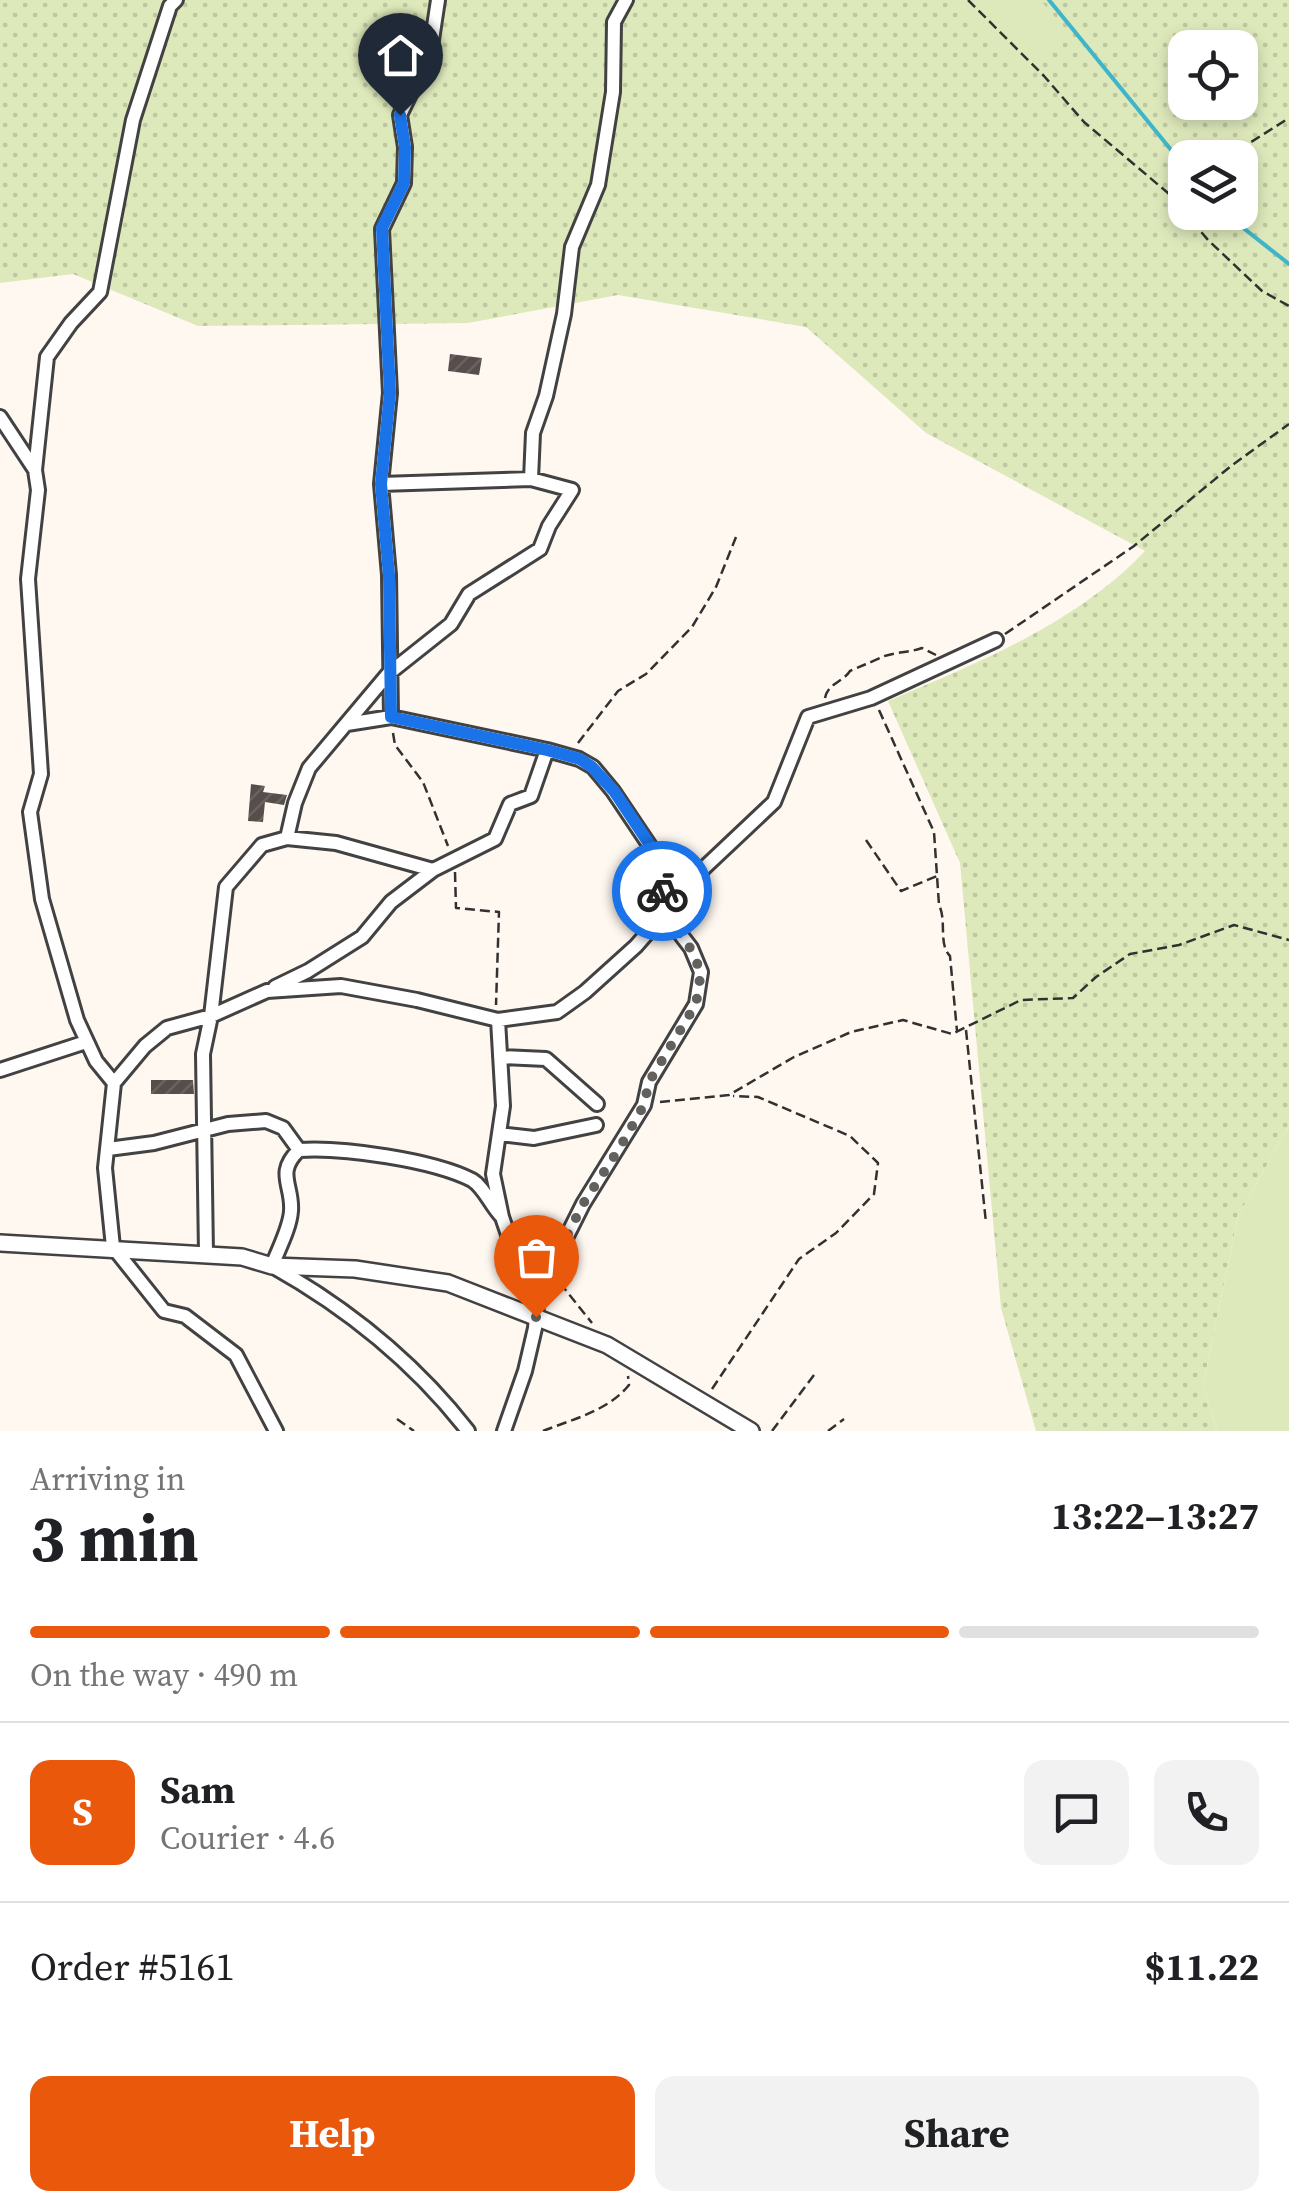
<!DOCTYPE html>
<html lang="en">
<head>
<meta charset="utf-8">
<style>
	body { margin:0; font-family:"Source Serif 4",serif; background:#f2f2f2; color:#202124; height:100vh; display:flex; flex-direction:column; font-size:38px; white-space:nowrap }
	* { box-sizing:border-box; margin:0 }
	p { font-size:32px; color:#757577 }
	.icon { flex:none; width:55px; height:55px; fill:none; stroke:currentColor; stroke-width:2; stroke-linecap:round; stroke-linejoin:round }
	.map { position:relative; height:1431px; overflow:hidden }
	.panel { display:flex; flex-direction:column; background:#fff; flex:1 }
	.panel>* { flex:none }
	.fabs { position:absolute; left:1168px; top:30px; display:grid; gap:20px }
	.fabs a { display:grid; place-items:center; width:90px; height:90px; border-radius:20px; background:#fff; box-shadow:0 5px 15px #0003; font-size:50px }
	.pin { position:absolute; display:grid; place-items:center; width:85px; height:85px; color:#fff; margin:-102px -42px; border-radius:50% 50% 50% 0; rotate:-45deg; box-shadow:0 0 10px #0007 }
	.pin .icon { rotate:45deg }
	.courier { position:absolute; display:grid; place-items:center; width:100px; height:100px; margin:-50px; border:8px solid #1a73e8; border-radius:50%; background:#fff; color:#222; box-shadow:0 2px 12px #0007 }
	.head em { font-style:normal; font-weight:700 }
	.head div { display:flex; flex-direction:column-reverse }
	.head { display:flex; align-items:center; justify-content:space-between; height:170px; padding:0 30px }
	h1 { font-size:65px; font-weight:700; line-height:75px }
	.bar { display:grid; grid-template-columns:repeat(4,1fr); gap:15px 10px; align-content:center; height:120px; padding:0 30px }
	.bar i { height:12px; border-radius:8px; background:#e0e0e0 }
	.bar .on { background:#ea580c }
	.bar p { grid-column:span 4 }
	.line { display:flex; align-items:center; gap:25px; padding:0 30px; border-top:2px solid #e0e0e0 }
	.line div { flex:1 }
	.round { display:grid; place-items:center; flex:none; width:105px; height:105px; border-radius:20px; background:#f2f2f2 }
	.action { display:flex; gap:20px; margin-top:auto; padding:20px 30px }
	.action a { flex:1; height:115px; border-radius:20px; background:#ea580c; color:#fff; font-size:40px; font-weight:700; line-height:115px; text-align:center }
	.action a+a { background:#f2f2f2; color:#202124 }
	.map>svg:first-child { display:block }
	.grass { fill:url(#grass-dots); fill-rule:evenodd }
	.park { fill:#dee9bb }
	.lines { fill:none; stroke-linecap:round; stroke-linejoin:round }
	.stream { stroke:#3fb5ca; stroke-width:4 }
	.building { fill:url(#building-hatch) }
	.minor-casing { stroke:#424242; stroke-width:18 }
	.tertiary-casing { stroke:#424242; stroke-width:20 }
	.path { stroke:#313131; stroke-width:2.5; stroke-dasharray:10 5; stroke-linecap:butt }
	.minor { stroke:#fff; stroke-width:12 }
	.tertiary { stroke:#fff; stroke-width:15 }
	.done { stroke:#63615e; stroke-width:10; stroke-dasharray:0 18 }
	.route { stroke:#1a73e8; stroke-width:12 }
</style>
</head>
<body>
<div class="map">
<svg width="1289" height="1431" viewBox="0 0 1289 1431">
	<defs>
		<pattern id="grass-dots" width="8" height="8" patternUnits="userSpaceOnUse" patternTransform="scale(2.5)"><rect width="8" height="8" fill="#dee9bb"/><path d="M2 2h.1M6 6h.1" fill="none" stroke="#bdc7a0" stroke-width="1.8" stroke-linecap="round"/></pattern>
		<pattern id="building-hatch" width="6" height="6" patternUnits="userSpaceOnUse" patternTransform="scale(2.5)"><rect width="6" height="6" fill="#574d4b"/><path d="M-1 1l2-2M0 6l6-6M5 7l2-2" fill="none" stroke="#6a6261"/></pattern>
	</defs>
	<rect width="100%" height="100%" fill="#fff8f1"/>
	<path class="grass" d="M0,0h1289v1126l-51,90 -35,170 14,45h-181l-35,-123 -41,-445 -72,-162c90,-38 189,-78 257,-150l-219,-118 -120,-106 -188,-32 -150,28 -270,3 -125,-52 -73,9zM1185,48h55v54h-55zM1185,158h55v54h-55z"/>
	<path class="park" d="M953,0h87l29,33 -42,37z
		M1289,1126v305h-72l-14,-45 35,-170z"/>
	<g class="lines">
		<path class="stream" d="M1049,0l136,167
			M1223,212l66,52"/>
	</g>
	<path class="building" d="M450,354l32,4 -3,17 -31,-4z
		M251,784l14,2 -2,6 24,3 -3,10 -19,-3 -2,20 -15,-1z
		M151,1080h42l1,14h-43z"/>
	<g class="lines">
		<g class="minor-casing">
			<path id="minor" d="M0,417l35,53 3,20 -10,89 13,195 -11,38 12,87 35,121 19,41 18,22
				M35,470l12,-113 24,-34 29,-31 33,-172 37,-114 6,-6
				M531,479l2,-46 13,-37 18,-82 8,-67 26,-62 15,-93 1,-70 12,-22
				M391,717l-2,-142 -8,-91 9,-91 -8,-164 22,-46 1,-36 -5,-32 30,-62 8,-53
				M347,724l44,-7 156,33 32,9 14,8 20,24 47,70 4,52 27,35 10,24 -5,32 -47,78 -5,23 -61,99 -45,90 -3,34 -10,43 -21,60
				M287,838l49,5 97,27
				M275,987l33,-16 54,-34 29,-35 42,-32 62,-31 15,-35 21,-8 16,-46
				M498,1020l5,86 -10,68 9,43 32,93
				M500,1057l46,2 51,45
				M0,1070l86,-28
				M500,1134l34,4 62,-13
				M108,1149l46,-6 74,-19 38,-3 17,7 16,22
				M206,1254l-3,-200 8,-38 15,-129 36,-42 25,-7 8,-35 14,-35 79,-94 63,-50 18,-30 71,-45 9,-23 23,-36 -41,-11 -150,5
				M276,1431l-40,-76 -51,-39 -21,-5 -51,-64 -8,-79 9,-85 31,-37 22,-18 44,-12 56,-25 74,-5 76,14 81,20 59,-8 28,-20 51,-46 68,-78 70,-66 34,-85 63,-19 125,-58
				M468,1431c-53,-68 -121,-123 -196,-165 6,-16 18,-38 19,-55 2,-26 -16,-38 8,-61 43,-3 134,10 173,30 12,7 19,26 30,37"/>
		</g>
		<g class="tertiary-casing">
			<path id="tertiary" d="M0,1243l242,14 30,9 83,3 93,14 159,62 144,86"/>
		</g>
		<path class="path" d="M968,0l76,76 40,46 84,71 40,47 54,51 27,15
			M1226,158l63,-40
			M1169,192l16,-9
			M1005,634l129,-88 97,-80 58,-42
			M825,698c3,-15 17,-15 25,-27 11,-5 19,-8 30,-13 11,-6 29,-5 42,-10l14,7
			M879,710l55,122 5,73c8,16 -1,39 11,51l7,75
			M393,733l2,12 28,37 25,64
			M578,743l40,-52 28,-17 46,-47 24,-40 20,-50
			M866,840l35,51 36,-15
			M455,872l1,36 43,4 -3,93
			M966,1030l20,193
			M660,1102l69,-7 65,-38 57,-25 52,-12 49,14 69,-34 52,-2 23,-21 34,-23 49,-9 55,-20 55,15
			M560,1283l32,40
			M712,1389l87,-130 37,-26 38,-39 4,-31 -28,-27 -92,-39 -25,-1
			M397,1419l17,12
			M543,1431c30,-12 65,-20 86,-46l-1,-9
			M772,1431l42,-56
			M828,1431l16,-12"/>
		<use href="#minor" class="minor"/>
		<use href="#tertiary" class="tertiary"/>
	</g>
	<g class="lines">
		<path class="done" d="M536,1317l2,-23 45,-90 36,-55 25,-44 5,-23 47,-78 5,-32 -11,-24 -26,-35 -2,-22"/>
		<path class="route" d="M400,115l5,32 -1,36 -22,45 8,165 -9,91 8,91 2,142 156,33 33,9 12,8 22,24 46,69 2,31"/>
	</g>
</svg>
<div class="fabs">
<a><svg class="icon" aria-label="locate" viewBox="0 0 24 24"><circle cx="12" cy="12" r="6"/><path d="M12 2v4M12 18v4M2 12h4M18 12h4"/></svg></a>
<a><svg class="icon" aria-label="layers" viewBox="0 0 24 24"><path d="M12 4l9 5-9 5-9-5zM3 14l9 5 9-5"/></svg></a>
</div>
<div class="pin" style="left:536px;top:1317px;background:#ea580c"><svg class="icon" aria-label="bag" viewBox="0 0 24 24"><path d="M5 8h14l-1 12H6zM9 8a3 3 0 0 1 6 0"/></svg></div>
<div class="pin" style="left:400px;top:115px;background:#1f2937"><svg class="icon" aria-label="home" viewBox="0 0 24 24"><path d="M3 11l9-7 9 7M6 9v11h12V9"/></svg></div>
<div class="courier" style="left:662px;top:891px"><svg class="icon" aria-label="bike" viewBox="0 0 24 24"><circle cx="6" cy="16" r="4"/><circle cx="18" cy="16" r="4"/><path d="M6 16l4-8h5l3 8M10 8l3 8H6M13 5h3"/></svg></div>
</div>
<section class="panel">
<div class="head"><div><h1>3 min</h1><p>Arriving in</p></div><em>13:22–13:27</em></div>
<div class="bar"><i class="on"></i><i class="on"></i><i class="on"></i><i></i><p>On the way · 490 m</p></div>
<div class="line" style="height:180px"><b class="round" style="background:#ea580c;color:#fff">S</b><div><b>Sam</b><p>Courier · 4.6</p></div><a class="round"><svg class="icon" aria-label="chat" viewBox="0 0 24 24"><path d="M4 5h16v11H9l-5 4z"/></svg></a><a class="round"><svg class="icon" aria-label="phone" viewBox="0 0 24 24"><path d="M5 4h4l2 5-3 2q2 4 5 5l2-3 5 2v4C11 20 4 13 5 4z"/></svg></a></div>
<div class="line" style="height:130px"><div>Order #5161</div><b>$11.22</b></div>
<div class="action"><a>Help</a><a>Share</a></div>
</section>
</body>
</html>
